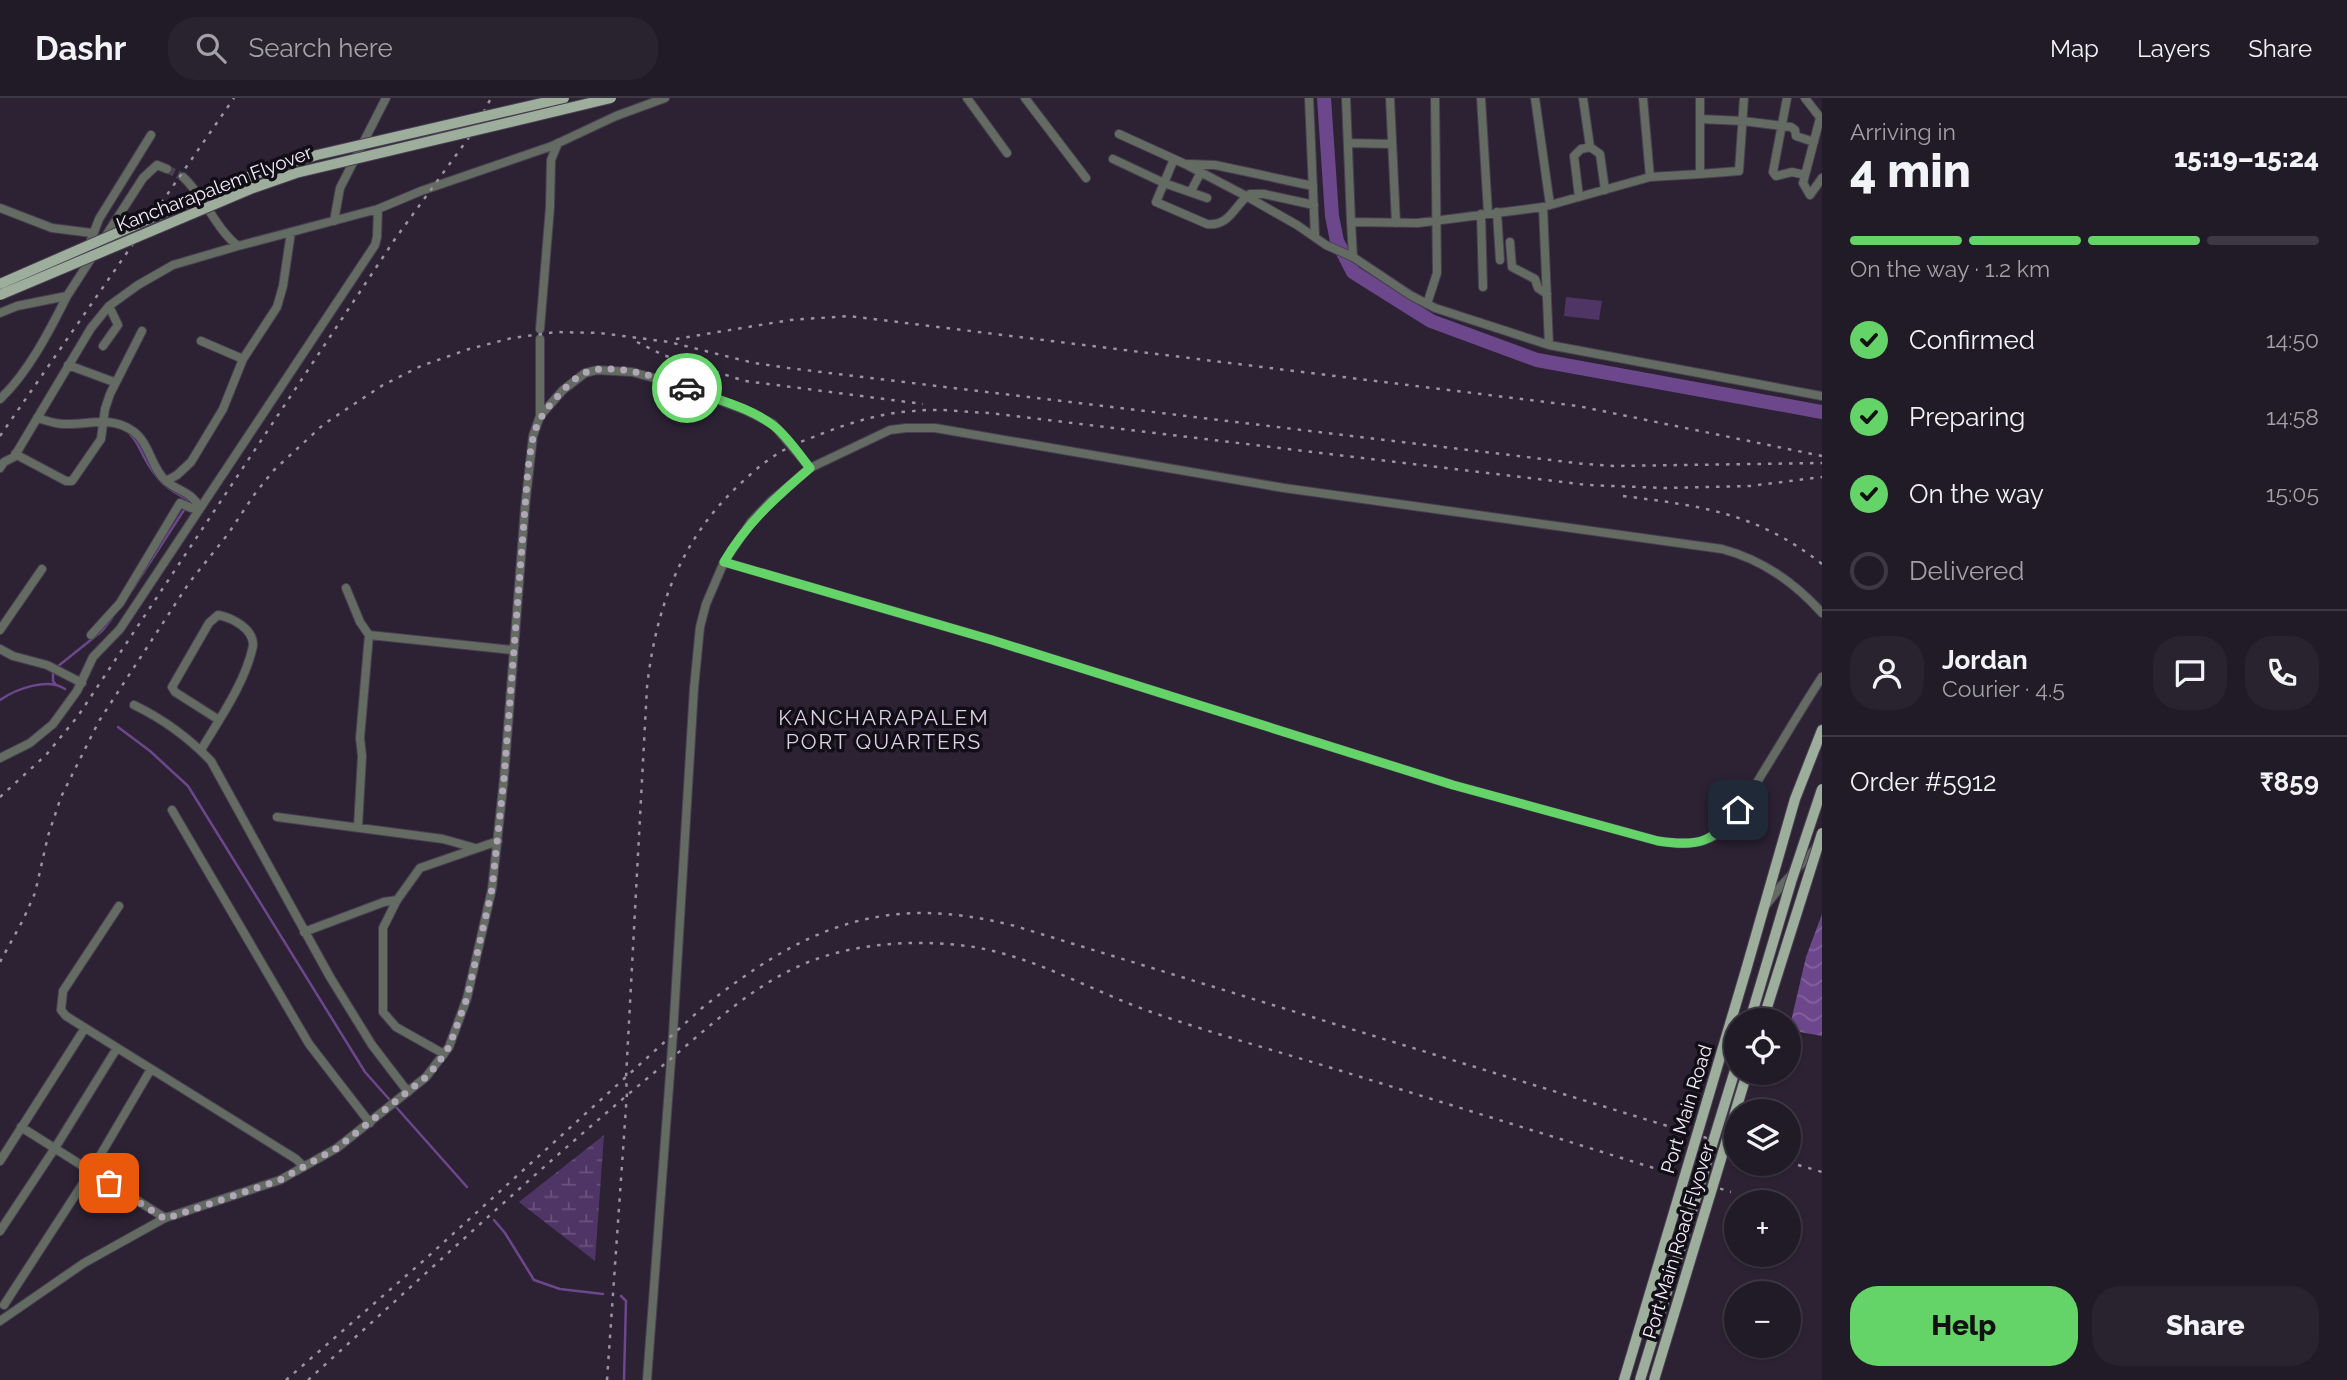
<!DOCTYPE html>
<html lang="en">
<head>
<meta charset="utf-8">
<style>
	body { margin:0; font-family:Raleway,sans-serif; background:#29232f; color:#f1f3f6; height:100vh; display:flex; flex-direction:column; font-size:26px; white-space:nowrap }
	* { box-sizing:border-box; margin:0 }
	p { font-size:23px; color:#a2a1a7 }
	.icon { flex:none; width:38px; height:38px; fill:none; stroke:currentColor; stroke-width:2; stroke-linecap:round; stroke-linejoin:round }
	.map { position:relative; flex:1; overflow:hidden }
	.panel { display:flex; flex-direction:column; background:#211a27; width:525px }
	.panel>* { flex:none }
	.fabs { position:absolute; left:1724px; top:910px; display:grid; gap:14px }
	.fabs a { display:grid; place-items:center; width:77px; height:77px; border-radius:50%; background:#211a27; box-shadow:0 2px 5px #0004,0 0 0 2px #3e3844; font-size:35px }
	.pin { position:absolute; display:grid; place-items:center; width:60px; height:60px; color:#fff; margin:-30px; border-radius:14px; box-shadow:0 4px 10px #0006 }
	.courier { position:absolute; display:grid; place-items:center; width:70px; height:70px; margin:-35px; border:5px solid #64d468; border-radius:50%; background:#fff; color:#222; box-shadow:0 2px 9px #0007 }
	.summary em { font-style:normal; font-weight:800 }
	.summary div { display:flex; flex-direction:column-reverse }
	.summary { display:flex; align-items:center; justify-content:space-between; height:119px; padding:0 28px }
	h1 { font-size:46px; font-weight:800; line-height:52px }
	.bar { display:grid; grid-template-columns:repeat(4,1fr); gap:10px 7px; align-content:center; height:84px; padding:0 28px }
	.bar i { height:9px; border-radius:5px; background:#3e3844 }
	.bar .on { background:#64d468 }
	.bar p { grid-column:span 4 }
	.line { display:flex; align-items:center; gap:18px; padding:0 28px; border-top:2px solid #3e3844 }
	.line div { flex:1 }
	.round { display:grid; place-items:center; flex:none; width:74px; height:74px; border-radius:28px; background:#29232f }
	ol { padding:0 28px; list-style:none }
	li { display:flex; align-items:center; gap:21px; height:77px }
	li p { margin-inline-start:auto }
	li .icon { padding:7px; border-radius:50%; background:#64d468; color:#111; stroke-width:4 }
	li:last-child { color:#a2a1a7 }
	li i { width:38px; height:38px; border:4px solid #3e3844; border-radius:50% }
	.button { display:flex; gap:14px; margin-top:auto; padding:14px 28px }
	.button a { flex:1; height:80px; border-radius:28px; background:#64d468; color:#111; font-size:28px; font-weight:800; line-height:80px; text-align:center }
	.button a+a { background:#29232f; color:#f1f3f6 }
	header { display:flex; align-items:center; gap:42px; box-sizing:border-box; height:98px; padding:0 35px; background:#211a27; border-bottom:2px solid #3e3844 }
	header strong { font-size:33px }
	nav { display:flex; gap:38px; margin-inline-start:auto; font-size:24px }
	.search { width:490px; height:63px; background:#29232f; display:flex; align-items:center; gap:18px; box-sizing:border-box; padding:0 24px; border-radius:28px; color:#a2a1a7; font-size:26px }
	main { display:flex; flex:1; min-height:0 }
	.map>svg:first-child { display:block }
	.wetland { fill:url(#wetland-marsh) }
	.pitch { fill:#4f3565 }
	.water { fill:url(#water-waves) }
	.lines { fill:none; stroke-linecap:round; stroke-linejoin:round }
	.stream { stroke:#6d478c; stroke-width:2.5 }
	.river { stroke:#6d478c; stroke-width:14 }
	.minor-tunnel { stroke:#4a4152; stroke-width:8; stroke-dasharray:8 4; stroke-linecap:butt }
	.minor-casing { stroke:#483f50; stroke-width:10 }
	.major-casing { stroke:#483f50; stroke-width:12 }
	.minor { stroke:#636b62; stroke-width:8 }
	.major { stroke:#9eae9d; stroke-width:10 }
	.rail { stroke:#9a93a1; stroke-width:2.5; stroke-dasharray:3.5 7; stroke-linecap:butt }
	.major-bridge-casing { stroke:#483f50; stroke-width:12; stroke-linecap:butt }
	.major-bridge { stroke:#9eae9d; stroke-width:10 }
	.done { stroke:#afa7b5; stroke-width:7; stroke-dasharray:0 12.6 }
	.route { stroke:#64d468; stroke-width:9 }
	.labels { text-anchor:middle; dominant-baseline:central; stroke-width:7; stroke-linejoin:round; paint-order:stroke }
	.street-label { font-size:19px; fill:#f5effb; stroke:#120e16 }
	.neighbourhood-label { font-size:21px; letter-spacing:2px; fill:#ddd0e8; stroke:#120e16 }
</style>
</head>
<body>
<header>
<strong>Dashr</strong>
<div class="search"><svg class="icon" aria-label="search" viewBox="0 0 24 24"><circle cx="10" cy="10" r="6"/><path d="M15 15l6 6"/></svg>Search here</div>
<nav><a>Map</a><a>Layers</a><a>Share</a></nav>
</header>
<main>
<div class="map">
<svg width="1822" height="1282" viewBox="0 0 1822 1282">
	<defs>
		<pattern id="wetland-marsh" width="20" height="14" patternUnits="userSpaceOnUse" patternTransform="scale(1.75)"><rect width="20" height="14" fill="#4f3565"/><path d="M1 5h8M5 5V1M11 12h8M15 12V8" fill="none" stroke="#69537c"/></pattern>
		<pattern id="water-waves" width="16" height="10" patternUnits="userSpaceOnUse" patternTransform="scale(1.75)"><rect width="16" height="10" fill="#6d478c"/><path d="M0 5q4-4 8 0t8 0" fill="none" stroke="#82629d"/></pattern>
	</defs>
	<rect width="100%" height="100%" fill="#2c2234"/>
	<path class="wetland" d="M604,1037l-9,126 -76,-59z"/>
	<path class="pitch" d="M1566,199l36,4 -3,19 -35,-4z"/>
	<path class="water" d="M1822,816v122l-33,-6 17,-73z"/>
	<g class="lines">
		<path class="stream" d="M130,336c7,7 10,15 14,23 11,21 22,32 43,42l-1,8 -54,83
			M57,569l45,-36 10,-13
			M53,574v9l3,4
			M0,602c16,-11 48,-23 65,-11
			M118,629l32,24 38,35 177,286 102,115
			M494,1122l11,13 29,47 26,9 43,5
			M621,1198l5,5 -2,79"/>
		<path class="river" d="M1324,0l8,118 5,25 16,31 78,49 106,39 285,52"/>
		<path class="minor-tunnel" d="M167,71l16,8"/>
		<g class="minor-casing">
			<path id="minor" d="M967,0l40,55
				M1025,0l61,80
				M1309,0l6,138
				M1346,0l5,124
				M1390,0l6,125
				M1481,0l7,115
				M1535,0l15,107
				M1583,0l7,49
				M1787,0l-14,74 3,4 16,-4 13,3
				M1805,0l17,22
				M1820,20l-17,65 7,12 12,-17
				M1700,21l43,2 48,6 4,3 1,6 18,6
				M1119,36l66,30 61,32 51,29 29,20 27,12 -2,-35 67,1 125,-16 107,-30 -7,-79
				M1348,45l44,1
				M1113,61l51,24 43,15
				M1174,61l-18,43 51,22c23,3 28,-20 43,-30h14l50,11
				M1188,66l27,1 98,21
				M1700,76l39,-3 5,-73
				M183,79c22,20 32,51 55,69l140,-37 43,-18 131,-45 64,-30 49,-18
				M1650,79l50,-3v-76
				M1191,93l10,-19
				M1579,99l-5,-41 7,-7 9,-2 10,7 5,36
				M1543,109l6,138
				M0,110l52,20 40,5
				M1497,114l3,48
				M1481,116l2,73
				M334,123l6,-33 46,-90
				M1510,144l2,25 23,12 3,9 9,6
				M88,150l11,-29 52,-84
				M1353,159l57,38 25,13 114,37 273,51
				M1427,206l10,-31 -2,-175
				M0,215l17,-7 50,-10 76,-118 14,-13 10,4
				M540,231l10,-122 1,-47 7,-17
				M201,243l42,18
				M103,248l15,-21 -9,-19
				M68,267l46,17
				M0,301c28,-26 50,-69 67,-103
				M540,318v-77
				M37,320c8,2 18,6 27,6 25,1 46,-9 69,7 17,12 18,37 33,50 13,11 25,10 34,27h-9l-11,-5 -60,100 -29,32
				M15,356l51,27h6l29,-42 4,-30 5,-15 32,-63
				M0,370l4,-6 10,-5 77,-129 18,-22 29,-21 35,-20 65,-19
				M166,383l11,-6 14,-13 32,-53 20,-50 34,-52 6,-21 8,-54
				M724,464l268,78 461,145 205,56c20,3 40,5 58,-6 18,-11 35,-43 46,-61 20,-32 39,-65 60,-97
				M346,490l14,34 9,13 144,15
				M0,532l42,-61
				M0,551l13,7 34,9 35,18
				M134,607c29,14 55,33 77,56l119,216 42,68 36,47
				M201,652c19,-32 44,-67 52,-104 1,-17 -20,-28 -35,-31l-9,8 -37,64 3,5 44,28
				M0,660l30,-15 23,-19 24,-33 16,-34 27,-28 255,-384 2,-8 1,-28
				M172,712l137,234 61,79
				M277,719l166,22 32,9
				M358,729l4,-71 -2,-18 9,-103
				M1767,806l14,-18 35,-38
				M119,808l-56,85 -2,19 5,6 230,143 8,8
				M304,834l80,-30 13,-2
				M444,956l-48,-27 -13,-15v-84l14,-28 23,-32 78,-27
				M21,1029l144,91
				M0,1063l85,-133
				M0,1133l55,-83 62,-100
				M4,1207l87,-134 60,-102
				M0,1223l84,-58 81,-45 115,-38 57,-32 89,-71 23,-30 18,-49 25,-109 12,-111 21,-271 8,-71 7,-20 23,-26 22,-17 12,-3 35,2 44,12 69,26 28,14 37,44
				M647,1282l26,-346 21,-346 6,-61 6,-23 18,-42 27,-40 20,-21 39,-33 80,-38 16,-2h29l349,60 438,61c41,11 72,33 100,64"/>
		</g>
		<g class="major-casing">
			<path id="major" d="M1746,872l49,-171 27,-69
				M1624,1282l9,-30"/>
		</g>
		<use href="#minor" class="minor"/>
		<use href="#major" class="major"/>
		<path class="rail" d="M676,241l114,-19 59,-4 729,90 244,50
			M637,244l26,13 82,26 178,23
			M0,338l234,-338
			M1623,398c79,10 134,17 199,68
			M0,699l46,-42 32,-39 317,-477 80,-110 16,-31
			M0,864l23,-42 12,-27 13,-57 13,-39 38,-76 90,-138 39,-49 26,-39 19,-24 51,-47 59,-39 38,-19 48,-17 43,-11 45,-6 43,1 69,9 85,21 34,5 796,96 31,2 207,-3
			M1788,1064l34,10
			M286,1282l136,-118 280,-254c102,-81 182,-116 313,-82l721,221
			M308,1282c119,-107 236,-217 359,-318 43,-36 86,-77 139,-99 51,-21 114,-24 168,-16 65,11 121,46 183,67 58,20 119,37 178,55 132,41 264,82 396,123
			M607,1282l20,-287 -1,-15 21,-391c9,-80 34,-148 93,-203 16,-15 32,-29 52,-38 9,-5 20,-8 29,-12 31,-12 60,-21 93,-23 24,-3 50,1 75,2l598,72 78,3 85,-2 72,-9"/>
		<g class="major-bridge-casing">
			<path id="major-bridge" d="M0,186l211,-92 60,-24 46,-13 247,-57
				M0,197l253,-107 43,-15 315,-75
				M1750,922l41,-138 31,-93
				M1763,922l59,-187
				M1633,1252l113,-380
				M1640,1282l96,-313
				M1654,1282l93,-307"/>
		</g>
		<use href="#major-bridge" class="major-bridge"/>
	</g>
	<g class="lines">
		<path class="done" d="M109,1085l56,36 115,-39 57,-32 89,-71 11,-12 12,-18 18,-49 25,-109 12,-111 24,-309c5,-35 5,-46 30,-73 8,-9 17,-19 29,-24 27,-10 73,6 100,16"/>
		<path class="route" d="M687,290c27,11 63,19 87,38 14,11 25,28 36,42 -34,29 -64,56 -86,94l268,78 461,145 205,56c41,6 54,2 80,-31"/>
	</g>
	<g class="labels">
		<g class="street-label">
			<text transform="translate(214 90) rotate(-21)">Kancharapalem Flyover</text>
			<text transform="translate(1686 1011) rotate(-73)">Port Main Road</text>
			<text transform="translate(1678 1143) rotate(-73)">Port Main Road Flyover</text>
		</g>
		<g class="neighbourhood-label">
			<text x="884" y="619">KANCHARAPALEM<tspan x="884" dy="24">PORT QUARTERS</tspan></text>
		</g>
	</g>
</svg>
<div class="fabs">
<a><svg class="icon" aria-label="locate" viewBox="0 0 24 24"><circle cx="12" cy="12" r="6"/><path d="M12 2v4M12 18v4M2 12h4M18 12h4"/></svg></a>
<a><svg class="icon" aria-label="layers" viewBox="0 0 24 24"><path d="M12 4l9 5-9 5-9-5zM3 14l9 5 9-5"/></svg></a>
<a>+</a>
<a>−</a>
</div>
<div class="pin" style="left:109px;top:1085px;background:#ea580c"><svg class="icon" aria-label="bag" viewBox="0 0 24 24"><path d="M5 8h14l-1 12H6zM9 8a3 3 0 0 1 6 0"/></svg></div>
<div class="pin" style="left:1738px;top:712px;background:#1f2937"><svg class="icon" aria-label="home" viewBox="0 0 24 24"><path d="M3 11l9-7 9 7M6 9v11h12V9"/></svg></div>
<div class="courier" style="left:687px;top:290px"><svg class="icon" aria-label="car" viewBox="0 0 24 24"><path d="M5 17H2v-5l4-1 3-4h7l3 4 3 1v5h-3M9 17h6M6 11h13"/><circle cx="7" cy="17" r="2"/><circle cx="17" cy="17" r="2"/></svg></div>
</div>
<section class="panel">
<div class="summary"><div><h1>4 min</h1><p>Arriving in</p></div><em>15:19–15:24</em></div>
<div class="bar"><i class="on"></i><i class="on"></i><i class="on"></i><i></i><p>On the way · 1.2 km</p></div>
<ol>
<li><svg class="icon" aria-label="check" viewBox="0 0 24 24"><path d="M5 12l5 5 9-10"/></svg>Confirmed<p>14:50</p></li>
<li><svg class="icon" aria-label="check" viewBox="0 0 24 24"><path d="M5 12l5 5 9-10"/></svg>Preparing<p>14:58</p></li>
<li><svg class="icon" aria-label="check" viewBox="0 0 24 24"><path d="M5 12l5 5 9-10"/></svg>On the way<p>15:05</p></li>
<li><i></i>Delivered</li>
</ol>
<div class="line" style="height:126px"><a class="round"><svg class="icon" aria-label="person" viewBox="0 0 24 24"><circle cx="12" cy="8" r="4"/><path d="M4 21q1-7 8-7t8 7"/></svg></a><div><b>Jordan</b><p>Courier · 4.5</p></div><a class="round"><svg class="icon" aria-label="chat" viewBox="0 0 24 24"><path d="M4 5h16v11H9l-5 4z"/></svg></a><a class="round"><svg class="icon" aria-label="phone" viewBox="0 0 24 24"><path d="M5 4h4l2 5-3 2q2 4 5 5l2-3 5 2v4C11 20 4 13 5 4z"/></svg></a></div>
<div class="line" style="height:91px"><div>Order #5912</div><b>₹859</b></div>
<div class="button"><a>Help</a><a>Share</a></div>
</section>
</main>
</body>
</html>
